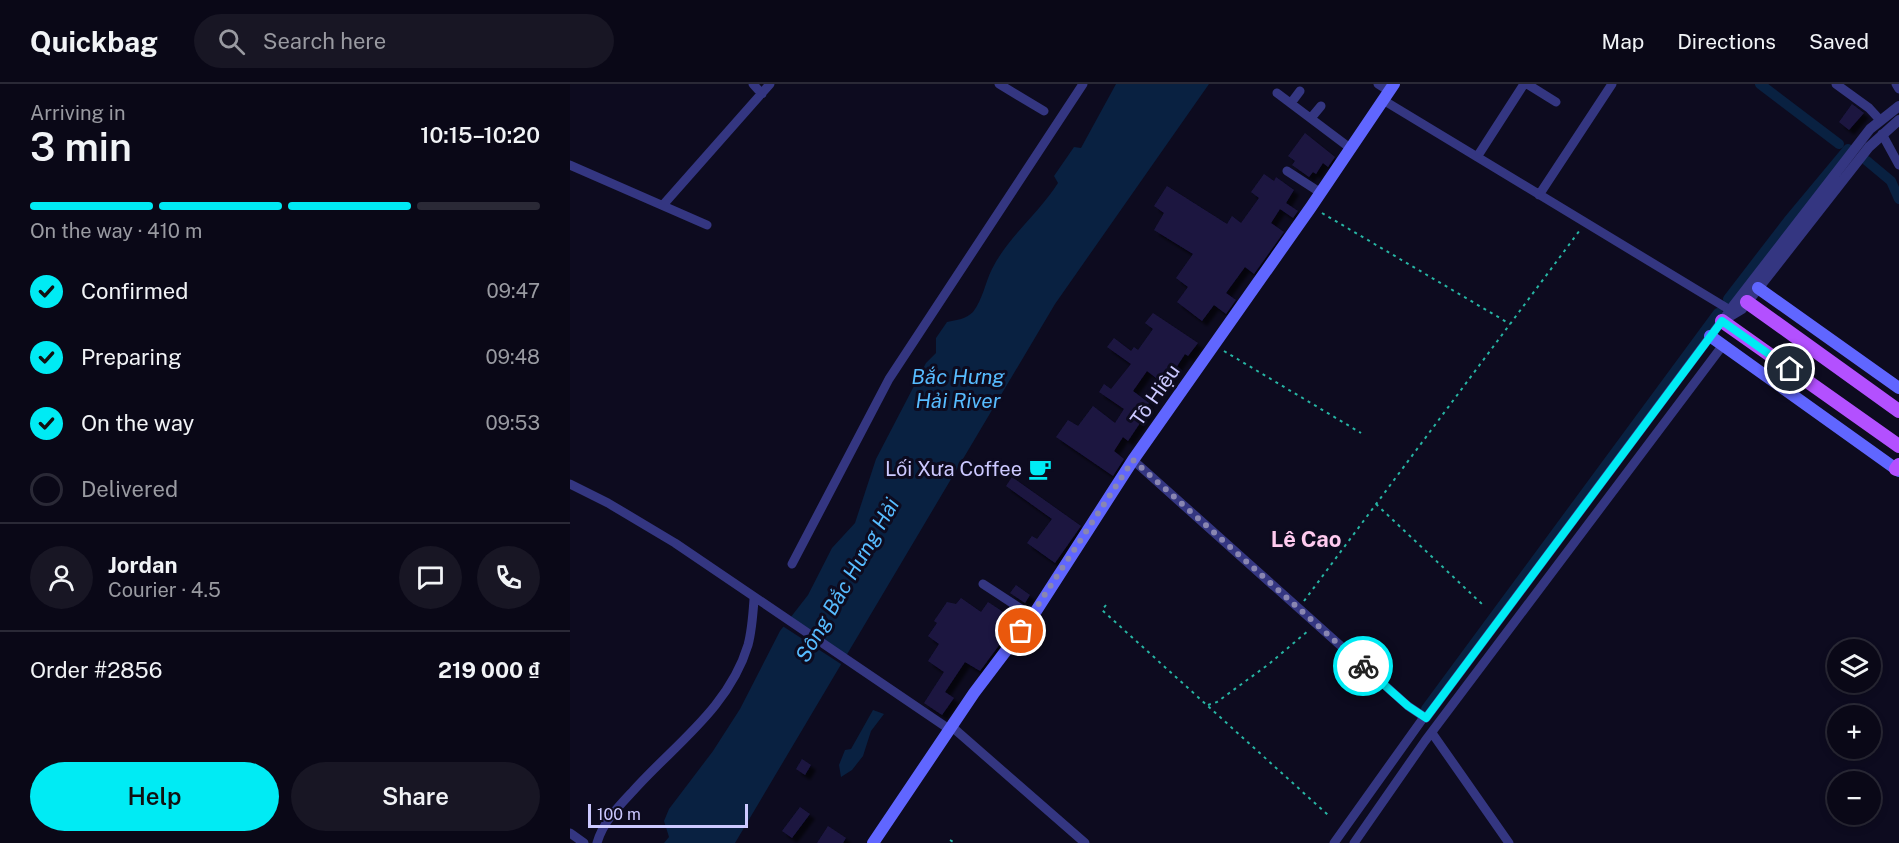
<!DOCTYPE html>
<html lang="en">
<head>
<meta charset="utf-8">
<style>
	body { margin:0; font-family:"Public Sans",sans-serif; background:#181624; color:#f1f3f6; height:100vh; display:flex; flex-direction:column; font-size:22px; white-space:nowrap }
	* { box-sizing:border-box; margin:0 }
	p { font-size:20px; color:#999aa1 }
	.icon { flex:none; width:33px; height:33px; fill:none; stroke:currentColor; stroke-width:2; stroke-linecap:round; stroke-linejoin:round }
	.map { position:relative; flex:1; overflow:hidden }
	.side { display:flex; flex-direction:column; background:#0a0817; width:570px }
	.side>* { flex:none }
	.tools { position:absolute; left:1257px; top:555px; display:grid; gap:12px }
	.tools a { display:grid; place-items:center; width:54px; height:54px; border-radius:50%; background:#0a0817; box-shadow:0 3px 9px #0003,0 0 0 2px #2a2936; font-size:30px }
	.scale { position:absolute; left:18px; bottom:15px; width:160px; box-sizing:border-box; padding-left:6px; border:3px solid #ccc9ff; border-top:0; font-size:16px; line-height:21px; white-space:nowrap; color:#ccc9ff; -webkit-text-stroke:4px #0d0b1f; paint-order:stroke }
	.pin { position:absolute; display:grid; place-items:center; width:51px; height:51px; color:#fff; margin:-26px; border:3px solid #fff; border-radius:50%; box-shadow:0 2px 6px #0007 }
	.courier { position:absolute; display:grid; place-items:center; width:60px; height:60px; margin:-30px; border:4px solid #00ebf4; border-radius:50%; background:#fff; color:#222; box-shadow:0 2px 8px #0007 }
	.summary em { font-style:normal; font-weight:600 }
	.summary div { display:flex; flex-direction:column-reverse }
	.summary { display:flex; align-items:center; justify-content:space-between; height:102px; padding:0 30px }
	h1 { font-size:39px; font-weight:600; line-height:45px }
	.bar { display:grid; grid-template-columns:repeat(4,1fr); gap:9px 6px; align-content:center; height:72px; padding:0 30px }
	.bar i { height:8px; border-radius:4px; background:#2a2936 }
	.bar .on { background:#00ebf4 }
	.bar p { grid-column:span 4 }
	.line { display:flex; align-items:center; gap:15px; padding:0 30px; border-top:2px solid #2a2936 }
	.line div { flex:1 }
	.round { display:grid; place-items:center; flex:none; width:63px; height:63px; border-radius:32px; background:#181624 }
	ol { padding:0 30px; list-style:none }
	li { display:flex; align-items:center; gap:18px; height:66px }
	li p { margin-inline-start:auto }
	li .icon { padding:6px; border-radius:50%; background:#00ebf4; color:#111; stroke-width:4 }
	li:last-child { color:#999aa1 }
	li i { width:33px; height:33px; border:3px solid #2a2936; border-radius:50% }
	.action { display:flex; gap:12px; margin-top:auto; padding:12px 30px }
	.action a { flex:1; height:69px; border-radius:36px; background:#00ebf4; color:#111; font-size:24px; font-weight:600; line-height:69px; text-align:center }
	.action a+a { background:#181624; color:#f1f3f6 }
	header { display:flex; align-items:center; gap:36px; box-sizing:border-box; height:84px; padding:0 30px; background:#0a0817; border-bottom:2px solid #2a2936 }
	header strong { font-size:28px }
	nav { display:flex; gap:33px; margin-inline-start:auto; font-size:21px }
	.search { width:420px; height:54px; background:#181624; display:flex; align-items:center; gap:15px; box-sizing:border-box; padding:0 21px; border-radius:33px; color:#999aa1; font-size:22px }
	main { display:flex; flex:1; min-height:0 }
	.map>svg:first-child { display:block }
	.water { fill:#092141 }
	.pier { fill:#0d0b1f }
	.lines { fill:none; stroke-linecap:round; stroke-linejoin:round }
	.canal { stroke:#092141; stroke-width:10 }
	.building { fill:#1c1641; filter:url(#shadow) }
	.path { stroke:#27b5a4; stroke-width:2; stroke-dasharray:3 4.5; stroke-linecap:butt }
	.minor { stroke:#343681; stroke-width:9 }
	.tertiary { stroke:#343681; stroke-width:10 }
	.secondary { stroke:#6066ff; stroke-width:12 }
	.primary { stroke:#b350ff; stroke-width:14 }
	.done { stroke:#8986b1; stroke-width:6; stroke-dasharray:0 10.8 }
	.route { stroke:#00ebf4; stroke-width:8 }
	.labels { text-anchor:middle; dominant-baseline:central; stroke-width:6; stroke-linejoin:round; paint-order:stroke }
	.street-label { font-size:20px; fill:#ccc9ff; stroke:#0d0b1f }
	.poi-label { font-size:20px; fill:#ccc9ff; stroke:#0d0b1f; text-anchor:end }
	.water-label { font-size:21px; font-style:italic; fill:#57bcff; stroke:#0d0b1f }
	.quarter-label { font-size:22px; font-weight:bold; fill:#ffcbef; stroke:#0d0b1f }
</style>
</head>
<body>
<header>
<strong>Quickbag</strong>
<div class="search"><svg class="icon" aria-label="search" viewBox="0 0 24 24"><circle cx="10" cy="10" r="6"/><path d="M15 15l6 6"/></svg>Search here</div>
<nav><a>Map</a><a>Directions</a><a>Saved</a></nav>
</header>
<main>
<section class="side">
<div class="summary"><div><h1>3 min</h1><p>Arriving in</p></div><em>10:15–10:20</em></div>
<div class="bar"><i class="on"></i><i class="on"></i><i class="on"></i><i></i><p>On the way · 410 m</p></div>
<ol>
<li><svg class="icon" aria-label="check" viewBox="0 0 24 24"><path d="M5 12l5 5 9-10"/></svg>Confirmed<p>09:47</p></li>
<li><svg class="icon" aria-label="check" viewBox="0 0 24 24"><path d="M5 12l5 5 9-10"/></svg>Preparing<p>09:48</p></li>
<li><svg class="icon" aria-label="check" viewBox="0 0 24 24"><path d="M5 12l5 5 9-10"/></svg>On the way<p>09:53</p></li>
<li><i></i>Delivered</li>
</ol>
<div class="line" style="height:108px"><a class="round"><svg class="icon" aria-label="person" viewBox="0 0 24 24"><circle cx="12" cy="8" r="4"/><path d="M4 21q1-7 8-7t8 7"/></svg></a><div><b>Jordan</b><p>Courier · 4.5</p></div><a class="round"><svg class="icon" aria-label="chat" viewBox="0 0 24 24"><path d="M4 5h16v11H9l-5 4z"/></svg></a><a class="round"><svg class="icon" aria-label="phone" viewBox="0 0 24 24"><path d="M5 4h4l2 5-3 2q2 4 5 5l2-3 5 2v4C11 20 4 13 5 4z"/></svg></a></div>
<div class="line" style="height:78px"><div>Order #2856</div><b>219 000 ₫</b></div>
<div class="action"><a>Help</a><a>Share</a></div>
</section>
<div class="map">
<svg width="1329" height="759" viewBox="0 0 1329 759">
	<defs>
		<filter id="shadow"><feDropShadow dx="5" dy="5" stdDeviation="1.5" flood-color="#0009"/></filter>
	</defs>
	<rect width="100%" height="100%" fill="#0d0b1f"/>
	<path class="water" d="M546,0h93l-154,220 -320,539h-71l5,-6 -5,-16 5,-12 44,-58 27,-42 40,-78 28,-36 24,-47 23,-25 21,-64 50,-96 10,-10v-15l11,-16c10,-2 19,-3 26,-10 10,-13 12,-29 19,-43 16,-32 47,-56 66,-86l-4,-7 20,-29 7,1z
		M303,626l11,4 -13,17 -8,25 -11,14 -11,7 -2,-12 6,-15 6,-1z"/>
	<path class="pier" d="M217,533l62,40 -5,9 -63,-41z"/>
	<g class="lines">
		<path class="canal" d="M1190,0l79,60
			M1297,77l24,20 8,18
			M1158,215l60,-78 60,-72
			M856,625l292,-396"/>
	</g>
	<path class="building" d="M1282,20l12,9 -15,17 -10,-8z
		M735,49l30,24 -7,10 -5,-4 -7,11 -3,-2 -4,5 -17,-12 3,-4 -7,-5z
		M694,90l10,7 2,-4 18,13 -8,13 12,8 -5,7 -13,-9 -9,14 13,9 -30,42 -9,-7 -19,26 10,7 -10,14 -12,-9 -12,16 -25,-19 11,-15 -12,-9 17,-24 -39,-24 10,-17 -10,-7 13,-20 60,38 5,-8 9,7 18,-25 -8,-6z
		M583,229l45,30 -10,13 -3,-2 -20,31 -18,-14 -14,20 16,12 -2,3 3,2 -22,33 -5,-4 -9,14 10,8 -11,17 -57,-39 12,-17 10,6 15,-20 22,17 9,-14 -25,-17 5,-8 7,5 20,-25 -24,-17 7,-9 17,13 3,-4 4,3 15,-21 -8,-6z
		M442,393l69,49 -26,37 -28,-20 5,-7 5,3 15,-20 -46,-33z
		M446,501l14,10 -5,8 -15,-10z
		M391,514l20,14 7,-10 29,19 -37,50 -15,-9 -20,30 9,6 -12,17 -18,-12 20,-31 -16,-11 11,-17 -11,-8 9,-13 -3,-2 13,-19 9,2z
		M232,675l9,6 -6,10 -9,-6z
		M230,723l10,7 -18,24 -10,-7z
		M258,742l18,12 -3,5h-26z"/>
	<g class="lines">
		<path class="path" d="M752,129l188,111
			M654,267l137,82
			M806,420l107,101
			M734,517l276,-371
			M536,521l-4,5 226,205
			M638,621l9,-3 52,-38 40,-34
			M380,756l5,3"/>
		<path class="minor" d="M183,0l9,10
			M429,0l45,27
			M808,0l11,7
			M957,0l29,18
			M1266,0l33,24 11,12
			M1326,0l3,5
			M707,9l73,55
			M721,19l9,-12
			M741,34l10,-12
			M1312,50l17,31
			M907,73l47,-73
			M0,81l137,60
			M717,87l34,22
			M969,111l73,-111
			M93,121l107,-121
			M563,376l275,246 18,12 304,-408 -347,-210
			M0,400l38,19 67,40 274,186
			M222,480l97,-185 194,-295
			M413,500l49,32
			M381,642l134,117
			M862,649l77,110
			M0,749l14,10
			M27,759c6,-21 21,-36 36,-52 41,-46 96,-83 115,-146 4,-15 5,-31 6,-46
			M764,759l90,-126
			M784,759l71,-102 298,-396"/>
		<path class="tertiary" d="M1160,226l140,-181 29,-23
			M1152,237l20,-12 127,-162 30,-27"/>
		<path class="secondary" d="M1188,204l141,100
			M1140,252l189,135
			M303,759l101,-150 62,-82 97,-151 178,-253 83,-123"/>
		<path class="primary" d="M1177,218l152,109
			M1152,237l177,125
			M1326,385l3,-4"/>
	</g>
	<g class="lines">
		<path class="done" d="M451,547l112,-171 230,206"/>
		<path class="route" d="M793,582l45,40 18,12 296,-397 68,48"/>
	</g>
	<defs>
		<g id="cafe-bare" transform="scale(1.8)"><path d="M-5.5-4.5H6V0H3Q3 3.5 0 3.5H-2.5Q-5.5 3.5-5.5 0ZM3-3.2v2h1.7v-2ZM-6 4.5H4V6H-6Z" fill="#00ebf4" stroke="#0d0b1f" stroke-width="2.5" paint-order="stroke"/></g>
	</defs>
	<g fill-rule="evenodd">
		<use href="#cafe-bare" x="470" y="385"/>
	</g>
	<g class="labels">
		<g class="street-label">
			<text transform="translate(585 311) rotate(-55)">Tô Hiệu</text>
		</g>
		<g class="poi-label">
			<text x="452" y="385">Lối Xưa Coffee</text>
		</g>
		<g class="water-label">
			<text x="388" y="292">Bắc Hưng<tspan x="388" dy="24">Hải River</tspan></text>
			<text transform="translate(277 496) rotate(-60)">Sông Bắc Hưng Hải</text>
		</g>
		<g class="quarter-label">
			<text x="736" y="455">Lê Cao</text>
		</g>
	</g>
</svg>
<div class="tools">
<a><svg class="icon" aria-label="layers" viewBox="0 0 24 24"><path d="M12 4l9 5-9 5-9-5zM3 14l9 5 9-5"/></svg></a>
<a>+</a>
<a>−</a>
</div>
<div class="scale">100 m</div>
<div class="pin" style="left:451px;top:547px;background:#ea580c"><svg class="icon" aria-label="bag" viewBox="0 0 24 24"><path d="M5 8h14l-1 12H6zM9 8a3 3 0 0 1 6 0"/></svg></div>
<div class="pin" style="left:1220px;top:285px;background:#1f2937"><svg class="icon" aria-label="home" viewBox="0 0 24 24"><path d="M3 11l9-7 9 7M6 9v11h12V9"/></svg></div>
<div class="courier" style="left:793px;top:582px"><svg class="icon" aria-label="bike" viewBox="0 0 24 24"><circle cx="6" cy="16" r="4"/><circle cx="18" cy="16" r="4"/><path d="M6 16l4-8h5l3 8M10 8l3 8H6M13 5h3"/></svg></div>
</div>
</main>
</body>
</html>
